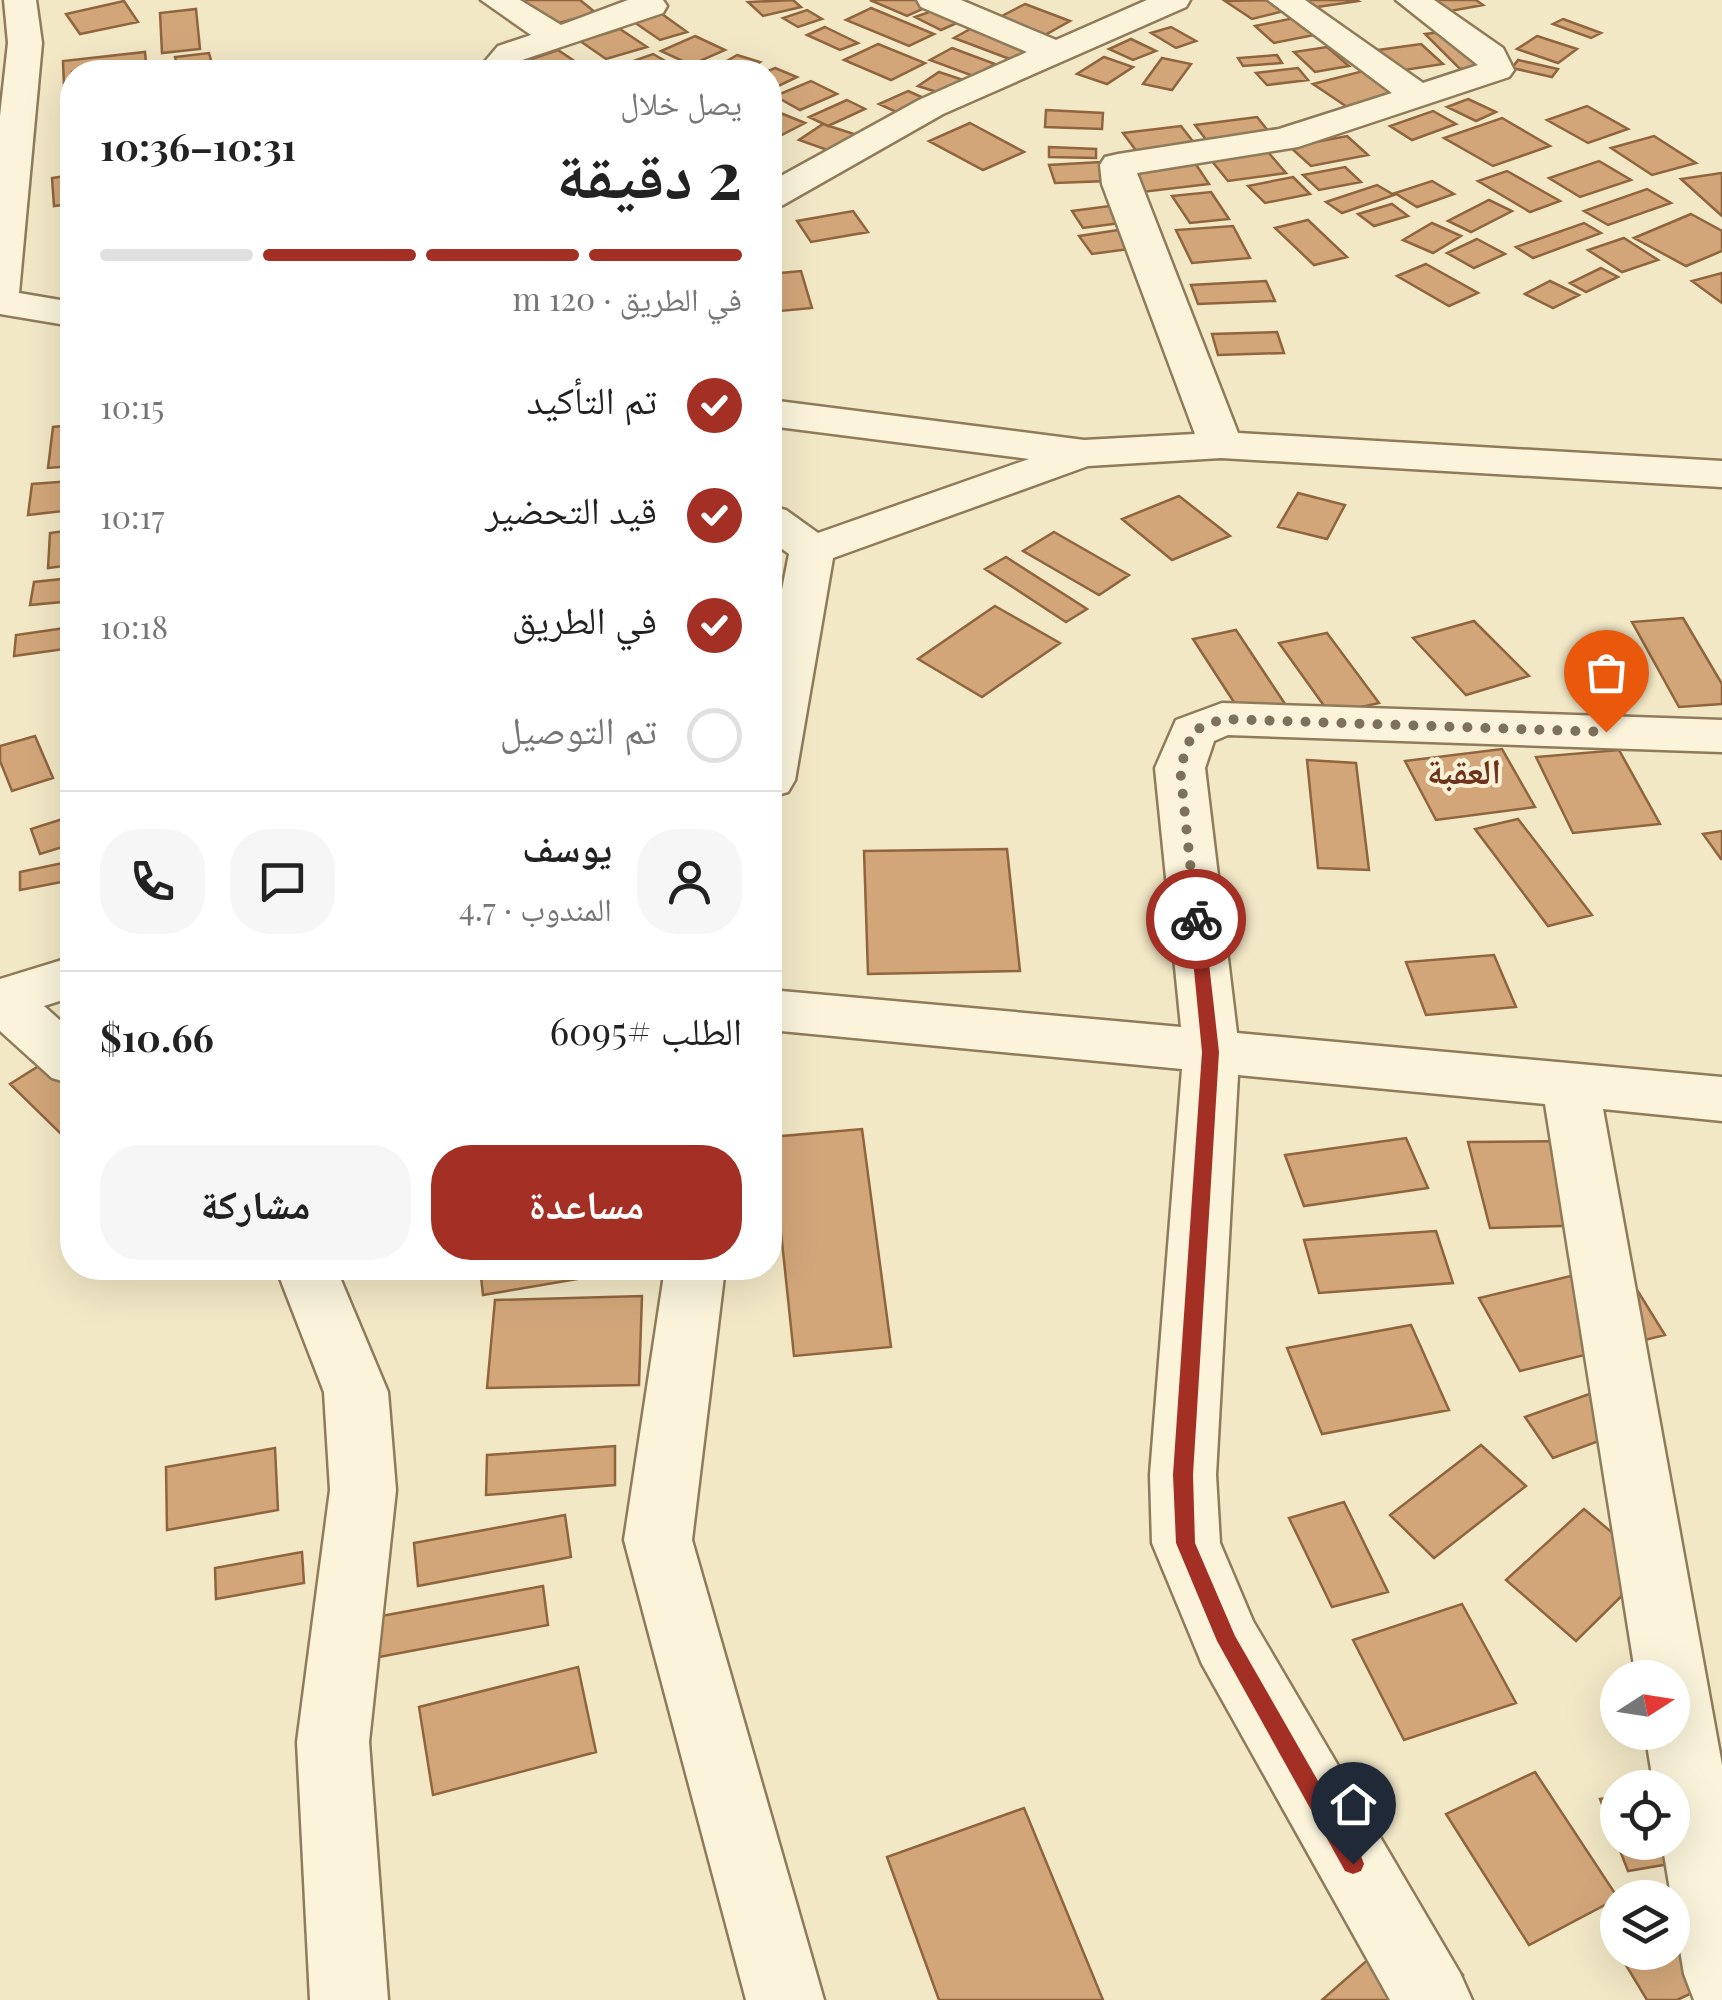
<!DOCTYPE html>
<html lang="ar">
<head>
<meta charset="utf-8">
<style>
	body { margin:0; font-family:"Playfair Display","Noto Naskh Arabic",serif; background:#f6f6f6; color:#222; direction:rtl; height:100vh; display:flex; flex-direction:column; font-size:38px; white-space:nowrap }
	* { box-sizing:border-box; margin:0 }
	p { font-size:32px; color:#767676 }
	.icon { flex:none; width:55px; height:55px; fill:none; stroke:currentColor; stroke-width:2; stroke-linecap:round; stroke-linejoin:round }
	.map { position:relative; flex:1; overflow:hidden; direction:ltr }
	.panel { position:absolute; left:60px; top:60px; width:722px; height:1220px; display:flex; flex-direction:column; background:#fff; border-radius:40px; box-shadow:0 10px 40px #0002; direction:rtl }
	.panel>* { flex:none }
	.needle { width:65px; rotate:78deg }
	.controls { position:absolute; left:1600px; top:1660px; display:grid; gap:20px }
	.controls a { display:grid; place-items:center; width:90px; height:90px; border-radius:50%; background:#fff; box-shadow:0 10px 40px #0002; font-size:50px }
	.pin { position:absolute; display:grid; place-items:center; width:85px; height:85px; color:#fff; margin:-102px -42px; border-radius:50% 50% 50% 0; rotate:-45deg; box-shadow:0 0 10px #0007 }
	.pin .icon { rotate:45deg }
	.courier { position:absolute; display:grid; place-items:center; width:100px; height:100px; margin:-50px; border:8px solid #a32f25; border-radius:50%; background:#fff; color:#222; box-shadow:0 2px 12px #0007 }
	.summary em { font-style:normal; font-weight:700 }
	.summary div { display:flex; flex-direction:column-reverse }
	.summary { display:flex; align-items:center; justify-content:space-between; height:170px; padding:0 40px }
	h1 { font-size:65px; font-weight:700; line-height:75px }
	.bar { display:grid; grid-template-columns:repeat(4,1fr); gap:15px 10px; align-content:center; height:120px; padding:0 40px }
	.bar i { height:12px; border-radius:8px; background:#e0e0e0 }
	.bar .active { background:#a32f25 }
	.bar p { grid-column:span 4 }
	.line { display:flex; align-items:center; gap:25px; padding:0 40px; border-top:2px solid #e0e0e0 }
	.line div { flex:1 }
	.round { display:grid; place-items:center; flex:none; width:105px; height:105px; border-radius:40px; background:#f6f6f6 }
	ol { padding:0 40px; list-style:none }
	li { display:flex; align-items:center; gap:30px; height:110px }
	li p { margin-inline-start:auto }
	li .icon { padding:10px; border-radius:50%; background:#a32f25; color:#fff; stroke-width:4 }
	li:last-child { color:#767676 }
	li i { width:55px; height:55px; border:5px solid #e0e0e0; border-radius:50% }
	.action { display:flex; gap:20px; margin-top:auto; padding:20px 40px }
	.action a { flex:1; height:115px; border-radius:40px; background:#a32f25; color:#fff; font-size:40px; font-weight:700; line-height:115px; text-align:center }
	.action a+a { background:#f6f6f6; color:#222 }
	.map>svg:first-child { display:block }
	.building { fill:#d2a679; stroke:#90653e; stroke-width:2.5 }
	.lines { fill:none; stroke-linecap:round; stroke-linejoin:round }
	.minor-casing { stroke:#8f7b5a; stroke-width:5 }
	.minor { fill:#fbf4db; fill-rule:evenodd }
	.route { fill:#a32f25 }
	.done { stroke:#7d7159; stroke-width:10; stroke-dasharray:0 18 }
	.labels { text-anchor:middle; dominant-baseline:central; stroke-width:8; stroke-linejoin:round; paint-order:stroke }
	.district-label { font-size:35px; font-weight:bold; fill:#6e331b; stroke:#f8f1d7 }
</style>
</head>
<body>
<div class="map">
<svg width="1722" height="2000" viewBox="0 0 1722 2000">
	<rect width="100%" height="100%" fill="#f2e8c6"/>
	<path class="building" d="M518,0h62l16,13 -48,13z
		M793,0l8,7 -38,9 -15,-14z
		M870,0h46l13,6 -22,10z
		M1267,0l17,11 -32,8 -27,-18z
		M1294,0h62l2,1 -54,8z
		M1429,0h47l7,5 -38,7z
		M124,1l14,21 -58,12 -14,-20z
		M1025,4l45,17 -27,15 -45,-18z
		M871,8l63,26 -25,12 -63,-26z
		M196,9l4,40 -38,4 -2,-40z
		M807,10l15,9 -24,8 -15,-9z
		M932,11l25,12 -16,7 -26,-13z
		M662,14l25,18 -27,8 -26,-18z
		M1294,18l20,17 -40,8 -19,-17z
		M1563,19l38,14 -10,5 -38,-14z
		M979,24l61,22 -25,15 -61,-23z
		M825,27l33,16 -18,7 -33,-15z
		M1171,27l25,14 -20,7 -25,-15z
		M620,29l27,18 -41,12 -26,-18z
		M1451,31l36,34 -27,4 -35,-35z
		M695,36l30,14 -34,15 -30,-14z
		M1537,36l40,13 -19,14 -41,-14z
		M1131,39l25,12 -23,9 -24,-11z
		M878,44l47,19 -34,17 -47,-20z
		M1421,44l22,20 -51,8 -21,-21z
		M1327,47l22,19 -34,6 -21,-20z
		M952,48l43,16 -22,12 -43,-16z
		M558,50l30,20 -63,2 -11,-7z
		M145,52l2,20h-75v13l-8,1 -1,-25z
		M209,53l3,11 -34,5 -3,-12z
		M653,54l32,18 -77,-2z
		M737,55l23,7 -18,10h-34z
		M1277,55l5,8 -39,3 -5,-8z
		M1104,57l29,10 -26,17 -30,-10z
		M1162,58l29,6 -19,26 -29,-6z
		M1518,60l40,9 -6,8 -40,-9z
		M775,68l22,9 -27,13v-18h-4z
		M1298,68l10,12 -41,5 -11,-12z
		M1367,70l40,26 -54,15 -40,-27z
		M939,72l39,13 -19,14 -41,-13z
		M811,81l26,13 -37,16 -25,-14z
		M908,91l34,15 -28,14 -35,-16z
		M1468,99l28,13 -20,9 -29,-14z
		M847,100l18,9 -37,17 -19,-9z
		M1587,106l41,23 -40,14 -41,-23z
		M1046,110l57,3 -1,16 -57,-2z
		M1433,111l23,13 -44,16 -22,-14z
		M778,112l27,11 -33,17 -2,-24z
		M1257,117l16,20 -63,8 -15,-20z
		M1502,118l48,28 -57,20 -49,-28z
		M970,123l54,29 -41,18 -54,-29z
		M823,124l37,12 -24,17 -37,-13z
		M1181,126l17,22 -58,8 -17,-23z
		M1347,136l21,19 -57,11 -21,-19z
		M1654,136l42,27 -44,12 -41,-27z
		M1049,147l47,2v9l-47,-1z
		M1268,152l18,21 -58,8 -17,-21z
		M1599,161l32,19 -51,17 -31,-19z
		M1101,162l7,19 -53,2 -6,-18z
		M1195,163l14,21 -67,8 -13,-22z
		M1345,167l16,15 -42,8 -16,-15z
		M1507,171l53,30 -30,11 -52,-31z
		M1721,173l1,1v42l-41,-37z
		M72,175v29l-18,2 -2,-28z
		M1293,177l17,17 -45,9 -17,-17z
		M1432,181l22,13 -37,13 -22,-14z
		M1377,185l17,10 -52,18 -16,-11z
		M1647,189l24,14 -63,22 -24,-14z
		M1211,192l18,27 -39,4 -18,-27z
		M1489,200l23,11 -41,21 -23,-11z
		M1392,204l16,12 -34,10 -16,-12z
		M1117,205l11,17 -45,6 -11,-17z
		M853,211l15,21 -57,10 -14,-21z
		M1691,214l31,17v20l-36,15 -52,-28z
		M1308,220l39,37 -33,8 -39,-37z
		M1432,223l29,13 -28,17 -30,-13z
		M1584,223l17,10 -68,25 -17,-11z
		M1233,226l17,32 -58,5 -16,-33z
		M1131,228l13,19 -52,7 -13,-18z
		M1624,238l34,22 -36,12 -34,-22z
		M1477,239l28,15 -31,14 -27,-15z
		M1426,264l52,29 -29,13 -52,-30z
		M1601,268l17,9 -32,15 -16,-9z
		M801,271l11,37 -42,4v-38z
		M1722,273v30l-30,-22z
		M1266,281l9,20 -77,3 -7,-19z
		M1550,281l29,14 -26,13 -28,-14z
		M1277,332l7,21 -66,2 -6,-21z
		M72,425v41l-24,2 5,-41z
		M72,481v29l-44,5 4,-31z
		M1298,493l47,12 -18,34 -49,-12z
		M1179,496l51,40 -58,24 -50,-41z
		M72,530v35l-24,3 2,-35z
		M1054,532l75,43 -30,20 -76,-44z
		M1006,557l81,52 -21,13 -81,-53z
		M72,578v23l-42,4 4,-23z
		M995,606l65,37 -78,54 -64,-38z
		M1683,618l39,66v20l-43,3 -47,-85z
		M1474,621l55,55 -63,19 -53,-57z
		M72,627v21l-58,8 2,-21z
		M1236,630l49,74 -44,9 -48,-74z
		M1327,633l52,70 -49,11 -51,-71z
		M35,736l18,42 -41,13 -12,-30v-15z
		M1502,749l33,58 -99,13 -31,-59z
		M1619,750l41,74 -87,9 -37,-76z
		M1307,760l49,3 13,107 -51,-2z
		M72,816v28l-32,10 -9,-25z
		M1518,819l74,96 -44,11 -73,-97z
		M1722,831v28h-1l-18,-25z
		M1007,849l13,122 -152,3 -4,-123z
		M72,861v19l-52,10v-18z
		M1494,955l22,52 -90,8 -20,-53z
		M69,1047l3,3v75l-12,8 -50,-49z
		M862,1129l29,218 -97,9 -23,-219z
		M1406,1138l22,50 -124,18 -19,-51z
		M1575,1141l25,84 -110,3 -22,-86z
		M1436,1231l17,52 -134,10 -15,-53z
		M1621,1264l44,71 -145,36 -41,-73z
		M480,1268h120l1,7 -118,20z
		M642,1296l-3,89 -152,3 8,-88z
		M1411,1325l38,85 -127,24 -35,-86z
		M1606,1388l28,40 -81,30 -28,-41z
		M1481,1445l45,41 -92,72 -44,-43z
		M615,1446v39l-129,10 1,-40z
		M275,1448l3,62 -111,20 -1,-63z
		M1344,1502l44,90 -56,15 -43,-89z
		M1584,1509l68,57 -76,75 -70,-61z
		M565,1515l6,42 -153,29 -4,-43z
		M302,1552l2,31 -88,16 -1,-31z
		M543,1586l5,39 -169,32 -3,-40z
		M1462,1604l54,99 -112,37 -51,-100z
		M578,1667l18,85 -163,43 -14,-88z
		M1535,1772l83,126 -89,47 -83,-131z
		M1722,1779v76l-94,16 -28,-72 18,-3v46h54z
		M1024,1808l79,192h-164l-52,-143z
		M1722,1896v83l-45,21h-30l-29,-48h54v-34z
		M1413,1920l50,55 -27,25h-114z"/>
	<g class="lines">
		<g class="minor-casing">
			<path id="minor" d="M4,0h32l6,43 -23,250 53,9v24l-72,-12v-198l8,-73z
				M481,0h39l41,25 67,-25h35l4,6 -4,7 -141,47 -11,12h-35l22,-26 33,-11z
				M917,0h44l95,40 91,-40h43l-4,7 -243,107 -160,91 -13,3v-26l149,-82 108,-48 -106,-45z
				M1268,0h37l118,83 55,-18 -82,-65h38l69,48 11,22 -5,7 -211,70 -161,26 101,260 484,28v26l-501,-29 -133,8 -255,92 -38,222 -7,12 -18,5v-146l19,-97 -19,-14v-34l16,4 32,23 211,-74 -259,-33v-26l314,40 111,-6 -93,-250 -2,-19 5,-8 13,-3 161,-25 113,-36z
				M1222,703l500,17v32l-494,-17 -14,6 -9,27 32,265 485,44v44l-119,-12 119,656v235h-28l-10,-26 -22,-132h10v-54h-18l-9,-56h27v-54h-36l-91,-574 -307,-29 -22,400 4,68 33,78 207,352 12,27h-82l-188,-336 -50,-121 -2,-68 32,-406 -412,-39v-40l411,37 -26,-259 21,-48z
				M72,957v40l-28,9 28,25v53l-20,-6 -52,-47v-52z
				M276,1268h60l52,124 8,98 -27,252 19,258h-78l-13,-258 33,-252 -6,-98z
				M665,1268h60l-33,272 132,460h-78l-122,-460z"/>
		</g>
		<use href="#minor" class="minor"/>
	</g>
	<path class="route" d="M1196,913l8,6 15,133 -26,423 2,68 40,93 126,220 3,8 -3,7 -8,3 -8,-3 -128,-230 -41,-98 -3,-68 29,-423 -13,-133z"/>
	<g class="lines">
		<path class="done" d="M1196,919l-16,-151 13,-37 29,-12 384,13"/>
	</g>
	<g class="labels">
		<g class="district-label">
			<text x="1464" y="769">العقبة</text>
		</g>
	</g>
</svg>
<div class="controls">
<a><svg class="needle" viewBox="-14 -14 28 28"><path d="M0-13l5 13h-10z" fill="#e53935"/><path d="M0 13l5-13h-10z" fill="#767676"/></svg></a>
<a><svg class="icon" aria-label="locate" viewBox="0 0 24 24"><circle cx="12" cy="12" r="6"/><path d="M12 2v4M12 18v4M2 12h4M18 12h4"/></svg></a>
<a><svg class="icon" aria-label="layers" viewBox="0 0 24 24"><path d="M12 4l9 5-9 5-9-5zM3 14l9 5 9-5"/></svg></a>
</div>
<div class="pin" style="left:1606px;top:732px;background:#ea580c"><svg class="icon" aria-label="bag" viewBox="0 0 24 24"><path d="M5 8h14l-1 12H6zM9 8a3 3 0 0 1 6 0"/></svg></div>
<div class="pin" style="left:1353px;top:1864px;background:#1f2937"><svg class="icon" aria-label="home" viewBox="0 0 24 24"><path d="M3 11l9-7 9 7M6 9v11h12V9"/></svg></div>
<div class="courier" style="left:1196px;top:919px"><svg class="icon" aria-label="bike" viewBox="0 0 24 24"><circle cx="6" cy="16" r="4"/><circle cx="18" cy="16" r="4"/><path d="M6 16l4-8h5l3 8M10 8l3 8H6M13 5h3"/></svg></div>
<section class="panel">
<div class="summary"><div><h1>2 دقيقة</h1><p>يصل خلال</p></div><em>10:31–10:36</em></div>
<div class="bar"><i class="active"></i><i class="active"></i><i class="active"></i><i></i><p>في الطريق · 120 m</p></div>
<ol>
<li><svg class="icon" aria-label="check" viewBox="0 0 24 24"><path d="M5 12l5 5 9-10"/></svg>تم التأكيد<p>10:15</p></li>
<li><svg class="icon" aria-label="check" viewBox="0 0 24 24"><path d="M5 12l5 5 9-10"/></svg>قيد التحضير<p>10:17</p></li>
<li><svg class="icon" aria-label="check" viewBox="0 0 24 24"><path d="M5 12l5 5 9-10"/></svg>في الطريق<p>10:18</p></li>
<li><i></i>تم التوصيل</li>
</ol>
<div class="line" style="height:180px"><a class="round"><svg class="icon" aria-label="person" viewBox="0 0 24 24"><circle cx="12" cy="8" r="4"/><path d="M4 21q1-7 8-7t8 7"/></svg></a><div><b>يوسف</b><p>المندوب · 4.7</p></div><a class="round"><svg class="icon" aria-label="chat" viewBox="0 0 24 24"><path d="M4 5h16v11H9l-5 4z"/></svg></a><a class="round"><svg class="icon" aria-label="phone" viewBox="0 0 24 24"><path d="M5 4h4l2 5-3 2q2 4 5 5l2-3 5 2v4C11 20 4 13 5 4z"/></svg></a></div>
<div class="line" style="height:130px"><div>الطلب #6095</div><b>$10.66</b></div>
<div class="action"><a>مساعدة</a><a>مشاركة</a></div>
</section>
</div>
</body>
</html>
